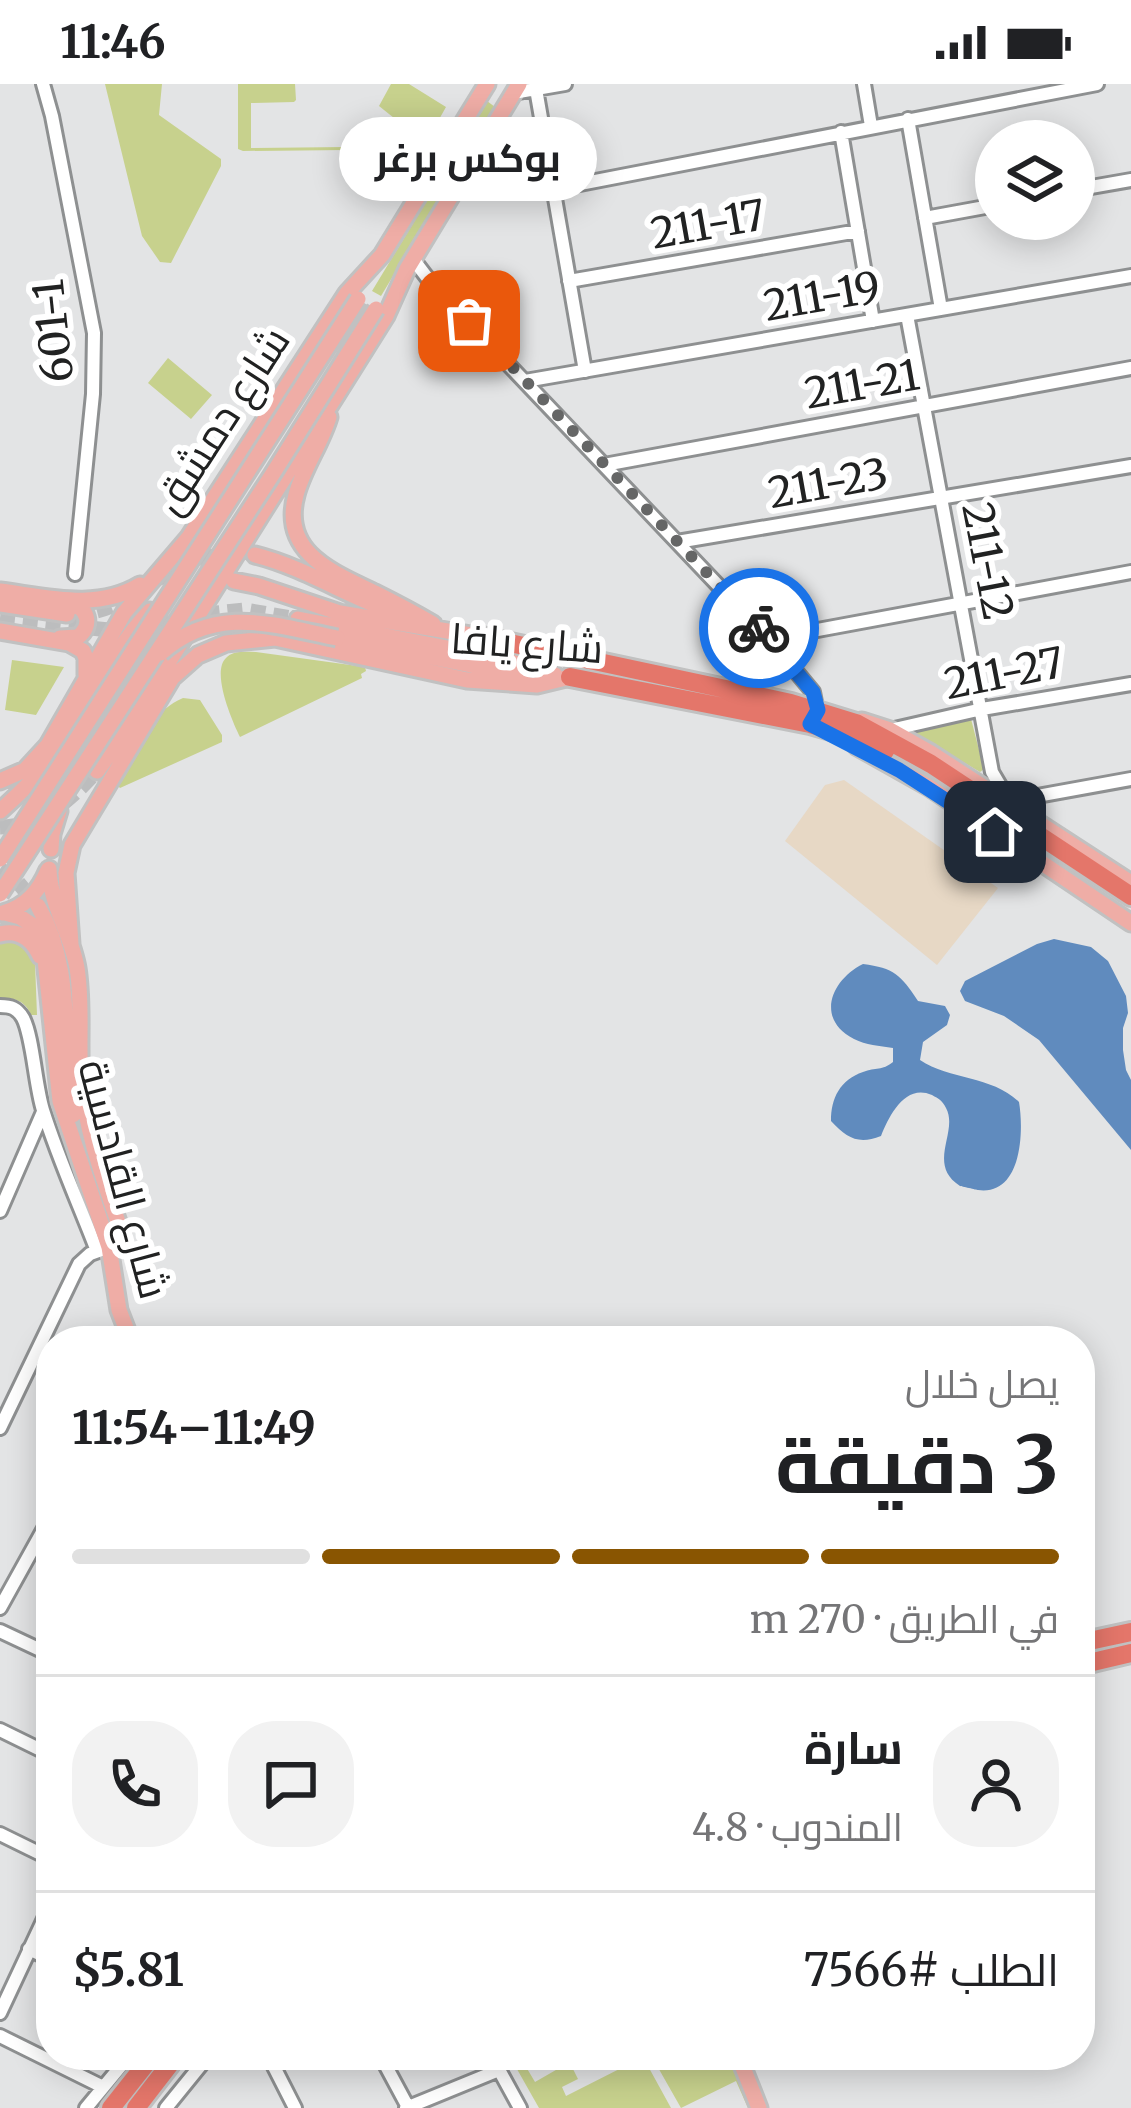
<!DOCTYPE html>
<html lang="ar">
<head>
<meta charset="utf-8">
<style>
	body { margin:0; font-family:Merriweather,Cairo,serif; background:#f2f2f2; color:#202124; direction:rtl; height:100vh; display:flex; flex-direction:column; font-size:45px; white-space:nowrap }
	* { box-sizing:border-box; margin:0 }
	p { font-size:39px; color:#757577 }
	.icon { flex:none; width:66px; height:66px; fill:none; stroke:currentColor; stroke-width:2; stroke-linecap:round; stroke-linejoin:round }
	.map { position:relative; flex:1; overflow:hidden; direction:ltr }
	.panel { position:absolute; left:36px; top:1242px; width:1059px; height:744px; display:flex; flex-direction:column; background:#fff; border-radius:48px; box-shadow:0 6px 30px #0003; direction:rtl }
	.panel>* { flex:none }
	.fabs { position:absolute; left:975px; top:36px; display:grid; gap:24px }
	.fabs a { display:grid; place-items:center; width:120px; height:120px; border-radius:50%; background:#fff; box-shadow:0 6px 30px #0003; font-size:60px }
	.pin { position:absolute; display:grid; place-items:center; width:102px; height:102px; color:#fff; margin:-51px; border-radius:24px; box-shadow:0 6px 18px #0006 }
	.courier { position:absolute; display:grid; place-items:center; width:120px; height:120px; margin:-60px; border:9px solid #1a73e8; border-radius:50%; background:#fff; color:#222; box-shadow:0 3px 15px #0007 }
	.bubble { position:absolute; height:84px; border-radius:42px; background:#fff; box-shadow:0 6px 30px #0003; font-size:39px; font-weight:700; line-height:84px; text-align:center; direction:rtl }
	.summary em { font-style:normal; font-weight:700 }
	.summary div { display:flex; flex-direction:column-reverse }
	.summary { display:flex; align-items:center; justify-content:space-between; height:204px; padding:0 36px }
	h1 { font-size:78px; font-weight:700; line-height:90px }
	.bar { display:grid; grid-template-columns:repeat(4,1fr); gap:18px 12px; align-content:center; height:144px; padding:0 36px }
	.bar i { height:15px; border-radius:9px; background:#e0e0e0 }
	.bar .on { background:#895501 }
	.bar p { grid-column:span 4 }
	.line { display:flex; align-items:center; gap:30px; padding:0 36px; border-top:3px solid #e0e0e0 }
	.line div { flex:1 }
	.round { display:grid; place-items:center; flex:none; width:126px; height:126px; border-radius:48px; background:#f2f2f2 }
	.status { display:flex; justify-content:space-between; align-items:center; height:84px; padding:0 60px; background:#fff; direction:ltr }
	.status svg { height:33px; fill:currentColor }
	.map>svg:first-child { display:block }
	.education { fill:#e7d8c5 }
	.green { fill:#c7d18d }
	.water { fill:#608bbe }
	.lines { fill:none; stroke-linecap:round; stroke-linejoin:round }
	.major-tunnel { stroke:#bcbdbe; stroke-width:15; stroke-dasharray:15 8; stroke-linecap:butt }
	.minor-casing { stroke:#8e9091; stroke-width:18 }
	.major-casing { stroke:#c1c1c1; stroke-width:21 }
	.highway-casing { stroke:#c1c1c1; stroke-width:24 }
	.minor { stroke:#fff; stroke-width:12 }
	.major { stroke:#efada6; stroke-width:15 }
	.highway { stroke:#e4766a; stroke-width:18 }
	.major-bridge-casing { stroke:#c1c1c1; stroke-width:21; stroke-linecap:butt }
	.major-bridge { stroke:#efada6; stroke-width:15 }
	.done { stroke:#656666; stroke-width:12; stroke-dasharray:0 21.6 }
	.route { stroke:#1a73e8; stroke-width:15 }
	.labels { text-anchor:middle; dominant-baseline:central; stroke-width:12; stroke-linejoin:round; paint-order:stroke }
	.street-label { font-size:42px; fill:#212222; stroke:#fff }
</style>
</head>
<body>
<div class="status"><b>11:46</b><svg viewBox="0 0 49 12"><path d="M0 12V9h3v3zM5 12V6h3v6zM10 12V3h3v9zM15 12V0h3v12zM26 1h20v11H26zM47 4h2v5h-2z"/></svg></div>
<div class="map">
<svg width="1131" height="2024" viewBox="0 0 1131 2024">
	<rect width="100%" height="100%" fill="#e3e4e5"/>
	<path class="education" d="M844,696l154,108 -61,77 -152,-124 40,-56z"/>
	<path class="green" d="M105,0h57l-3,31 62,44v7l-50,97 -11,-1 -18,-26z
		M238,0h57l1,16 -2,2 -43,1v45l95,-1v3l-103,1 -5,-2z
		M391,0h18l37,23 -44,78 -25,-17v-8l37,-26 -35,-28z
		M487,17l8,6 -114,189 -9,-5z
		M168,274l44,37 -21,24 -43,-36z
		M256,568l109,15 1,4 -5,3 1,4 -122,59c-8,-16 -29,-65 -14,-79 7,-8 20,-6 30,-6z
		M12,576l52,7 -28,48 -31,-5z
		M183,614l17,2 22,35v7l-102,46 -4,-4c17,-29 34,-73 67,-86z
		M960,635l1,2 10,-2 13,50 -4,3 -71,-42z
		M10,857l9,1 8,6 8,15 2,52h-6c-6,-15 -17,-17 -31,-17v-54z
		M509,1971h10l16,27 47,-27h4l-16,8 8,16 -16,8 4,9 77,-39 28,51h-132z
		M674,1971h55l21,53h-2l-12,-27 -55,27 -25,-44z"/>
	<path class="water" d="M1054,855l37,8 17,14 18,35 2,17 -5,15v22l3,20 5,10v70l-92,-110 -35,-24 -39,-15 -5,-10 5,-10 72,-37z
		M863,880c31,4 38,11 55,37l27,5 5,9 -3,10 -24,17 -3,18c30,20 73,16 99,42 5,29 3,94 -41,88 -1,0 -17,-4 -18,-4 -34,-22 -1,-54 -14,-78 -4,-8 -7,-9 -14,-13 -27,-12 -43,21 -51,41 -23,9 -34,2 -50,-15 0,-23 9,-41 32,-49 13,-5 19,-1 30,-10v-14c-14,-2 -27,-3 -39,-9 -39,-20 -23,-59 9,-75z"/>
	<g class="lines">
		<path class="major-tunnel" d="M74,530c50,-1 72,-34 115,-52 13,-5 25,-6 39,-8
			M0,534l108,12 40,-2 68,-15 29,-3 53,9
			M0,743c42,-1 69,-26 97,-56
			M0,785l16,11 20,24"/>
		<g class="minor-casing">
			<path id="minor" d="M43,0l9,32 42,217 -1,61 -18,180
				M864,0l7,42
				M536,5l49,282
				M513,9l52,-9
				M908,35l33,190
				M841,48l32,189
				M554,105l543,-105
				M1074,106l57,-10
				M925,134l71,-13
				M413,175l19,25 337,355 44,53 4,20
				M569,197l289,-50
				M907,231l85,457 16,27
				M525,297l606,-105
				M604,381l527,-97
				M677,458l454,-76
				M769,555l362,-67
				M890,646l92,-21 149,-25
				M1010,717l121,-22
				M0,922c11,0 17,2 23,12 10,19 12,67 20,92 15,48 36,94 54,141
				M0,1127l43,-99
				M0,1344l79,-164 11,-10 11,-4
				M0,1524l51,-92
				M0,1547l51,24
				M0,1646l51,25
				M0,1750l51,25
				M29,1865l22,11
				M0,1929l51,-109
				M0,1952l103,51
				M268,1971l27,53
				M380,1971l28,52
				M491,1971l29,53
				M86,2024l44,-53
				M166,2024l43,-53
				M406,2024l93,-38"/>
		</g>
		<g class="major-casing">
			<path id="major" d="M329,333c-8,27 -26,51 -33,78 -16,58 38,78 79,98 20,10 39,20 58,31
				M255,471c52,13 98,45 150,61
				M234,497l25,5 81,27 137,23
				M0,507c47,6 97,20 140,-6
				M0,520l67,10
				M298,535l196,38 61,18
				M0,547l69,12 14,8 3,7v17
				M60,554l18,-1c15,-12 10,-29 -8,-34
				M337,554l144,29 44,5
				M862,637l28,9 41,23 200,130
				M856,662l73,41 202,136
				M97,687l22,-30 267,-425 21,-47 112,-185
				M0,697l25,-11 23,-25 76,-132 65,-76 158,-244 35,-38 105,-171
				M0,727c24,-21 47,-44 65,-71 28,-42 50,-93 85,-129
				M51,765l1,-15 7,-23
				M49,785c1,35 22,64 28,99 6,37 1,75 4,112 5,53 24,103 41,154l-13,13
				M38,822c37,64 23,137 35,209
				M3,829c23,-6 36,-22 45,-43
				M5,829l15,4 12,8 12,25 16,151 49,146 10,63 12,31
				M0,850c19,-5 32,5 40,22
				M71,860l-5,-71 6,-28 100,-167 26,-23 28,-12 49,-5 192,42 70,5 33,-8
				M738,1971l21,53"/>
		</g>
		<g class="highway-casing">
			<path id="highway" d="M477,552l314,67 65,20 75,41 200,132
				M570,593l240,47 31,9 44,18
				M1080,1559l51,-11
				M1080,1581l51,-12
				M111,2024l42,-53
				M136,2024l41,-53"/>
		</g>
		<use href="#minor" class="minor"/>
		<use href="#major" class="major"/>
		<use href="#highway" class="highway"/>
		<g class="major-bridge-casing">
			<path id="major-bridge" d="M161,569c55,-49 112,-28 176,-15
				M0,775l358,-560
				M0,810l272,-419 104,-166"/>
		</g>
		<use href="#major-bridge" class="major-bridge"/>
	</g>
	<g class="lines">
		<path class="done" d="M469,237l290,307"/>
		<path class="route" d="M759,544l54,64 5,18 -8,14 89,46 96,62"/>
	</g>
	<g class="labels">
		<g class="street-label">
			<text transform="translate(708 140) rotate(-10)">211-17</text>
			<text transform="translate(822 212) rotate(-10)">211-19</text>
			<text transform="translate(53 247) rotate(-96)">601-1</text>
			<text transform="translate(862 300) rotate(-10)">211-21</text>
			<text transform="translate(221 336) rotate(-57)">شارع دمشق</text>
			<text transform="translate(828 399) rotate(-10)">211-23</text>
			<text transform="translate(988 477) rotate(79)">211-12</text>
			<text transform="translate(527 559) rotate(4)">شارع يافا</text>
			<text transform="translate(1004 589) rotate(-11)">211-27</text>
			<text transform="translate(124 1095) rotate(75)">شارع القادسية</text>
		</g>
	</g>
</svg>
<div class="fabs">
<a><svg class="icon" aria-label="layers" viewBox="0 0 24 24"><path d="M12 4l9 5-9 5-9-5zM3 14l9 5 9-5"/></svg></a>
</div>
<div class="pin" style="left:469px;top:237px;background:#ea580c"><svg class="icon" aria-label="bag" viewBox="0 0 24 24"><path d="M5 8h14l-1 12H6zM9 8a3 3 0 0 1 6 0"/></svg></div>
<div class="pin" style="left:995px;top:748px;background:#1f2937"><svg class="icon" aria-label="home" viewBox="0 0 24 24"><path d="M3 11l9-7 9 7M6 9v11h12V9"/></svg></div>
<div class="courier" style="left:759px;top:544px"><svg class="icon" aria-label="bike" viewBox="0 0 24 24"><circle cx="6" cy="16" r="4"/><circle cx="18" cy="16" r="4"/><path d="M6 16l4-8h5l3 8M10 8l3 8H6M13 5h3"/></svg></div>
<div class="bubble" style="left:339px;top:33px;width:258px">بوكس برغر</div>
<section class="panel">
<div class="summary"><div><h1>3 دقيقة</h1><p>يصل خلال</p></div><em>11:49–11:54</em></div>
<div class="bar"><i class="on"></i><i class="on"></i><i class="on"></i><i></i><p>في الطريق · 270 m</p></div>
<div class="line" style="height:216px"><a class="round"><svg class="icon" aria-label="person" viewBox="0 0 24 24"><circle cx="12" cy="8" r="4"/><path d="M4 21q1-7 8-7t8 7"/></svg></a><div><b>سارة</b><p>المندوب · 4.8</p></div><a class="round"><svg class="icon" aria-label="chat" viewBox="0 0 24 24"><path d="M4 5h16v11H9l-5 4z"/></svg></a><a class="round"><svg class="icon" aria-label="phone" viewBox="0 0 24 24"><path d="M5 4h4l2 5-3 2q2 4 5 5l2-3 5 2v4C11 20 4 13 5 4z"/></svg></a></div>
<div class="line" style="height:156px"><div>الطلب #7566</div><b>$5.81</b></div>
</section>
</div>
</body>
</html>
